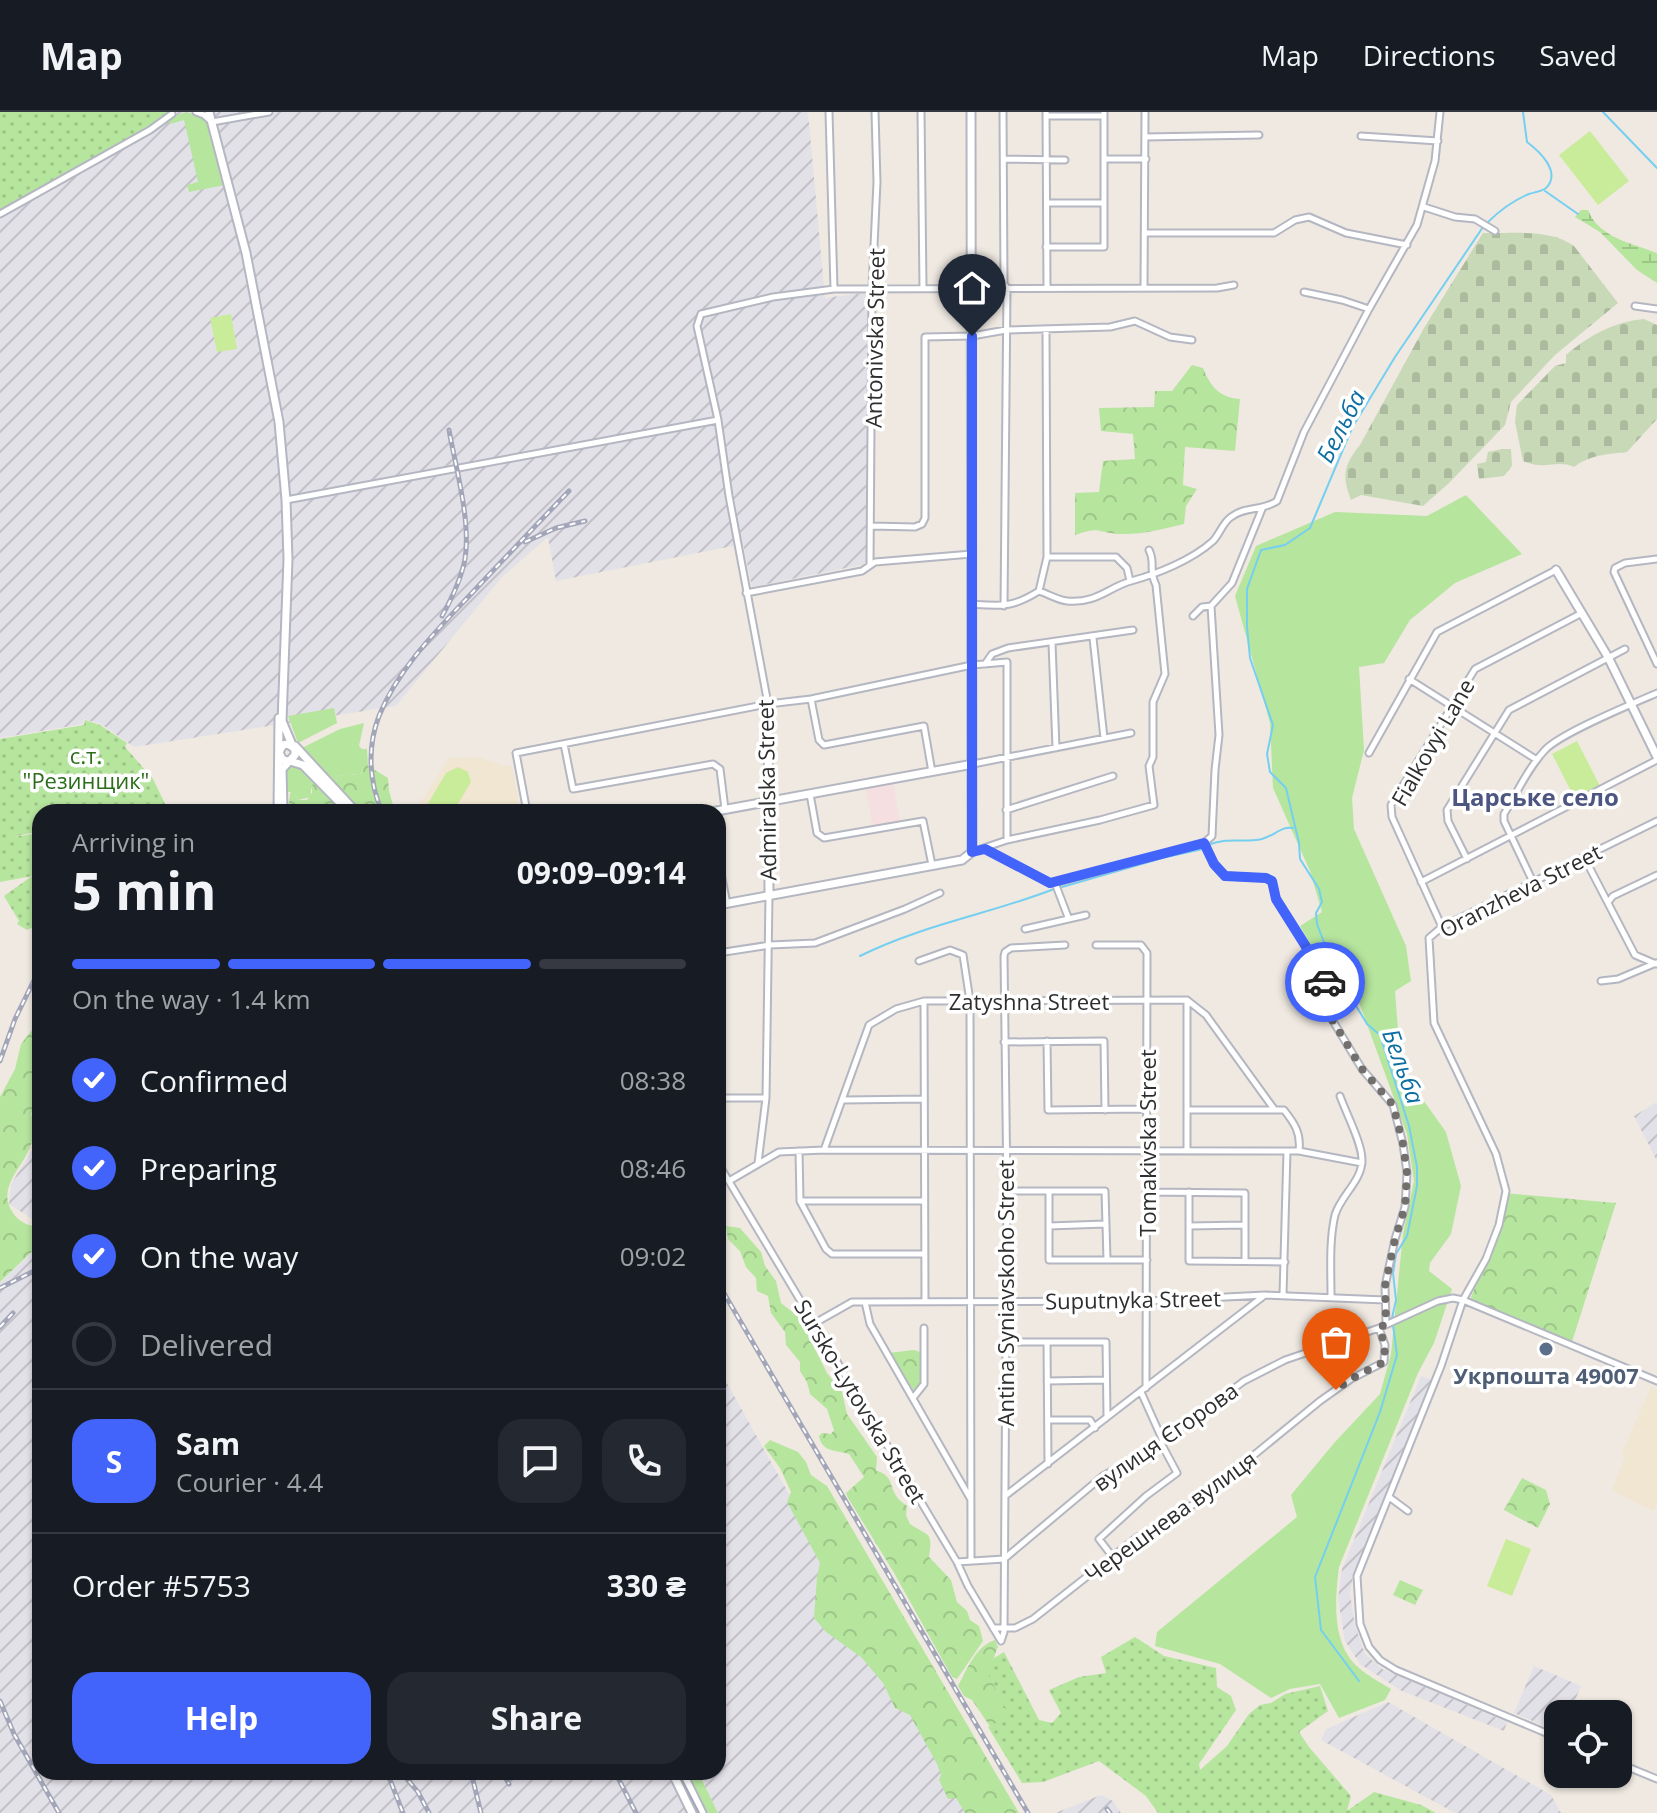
<!DOCTYPE html>
<html lang="en">
<head>
<meta charset="utf-8">
<style>
	body { margin:0; font-family:"Open Sans",sans-serif; background:#242831; color:#f1f3f6; height:100vh; display:flex; flex-direction:column; font-size:30px; white-space:nowrap }
	* { box-sizing:border-box; margin:0 }
	p { font-size:26px; color:#9ea1a6 }
	.icon { flex:none; width:44px; height:44px; fill:none; stroke:currentColor; stroke-width:2; stroke-linecap:round; stroke-linejoin:round }
	.map { position:relative; flex:1; overflow:hidden }
	.drawer { position:absolute; left:32px; top:692px; width:694px; height:976px; display:flex; flex-direction:column; background:#171b24; border-radius:24px; box-shadow:0 2px 6px #0004 }
	.drawer>* { flex:none }
	.controls { position:absolute; left:1544px; top:1588px; display:grid; gap:16px }
	.controls a { display:grid; place-items:center; width:88px; height:88px; border-radius:16px; background:#171b24; box-shadow:0 2px 6px #0004; font-size:40px }
	.pin { position:absolute; display:grid; place-items:center; width:68px; height:68px; color:#fff; margin:-82px -34px; border-radius:50% 50% 50% 0; rotate:-45deg; box-shadow:0 0 8px #0007 }
	.pin .icon { rotate:45deg }
	.courier { position:absolute; display:grid; place-items:center; width:80px; height:80px; margin:-40px; border:6px solid #4264fb; border-radius:50%; background:#fff; color:#222; box-shadow:0 2px 10px #0007 }
	.overview em { font-style:normal; font-weight:700 }
	.overview div { display:flex; flex-direction:column-reverse }
	.overview { display:flex; align-items:center; justify-content:space-between; height:136px; padding:0 40px }
	h1 { font-size:52px; font-weight:700; line-height:60px }
	.bar { display:grid; grid-template-columns:repeat(4,1fr); gap:12px 8px; align-content:center; height:96px; padding:0 40px }
	.bar i { height:10px; border-radius:6px; background:#363941 }
	.bar .active { background:#4264fb }
	.bar p { grid-column:span 4 }
	.line { display:flex; align-items:center; gap:20px; padding:0 40px; border-top:2px solid #363941 }
	.line div { flex:1 }
	.round { display:grid; place-items:center; flex:none; width:84px; height:84px; border-radius:24px; background:#242831 }
	ol { padding:0 40px; list-style:none }
	li { display:flex; align-items:center; gap:24px; height:88px }
	li p { margin-inline-start:auto }
	li .icon { padding:8px; border-radius:50%; background:#4264fb; color:#fff; stroke-width:4 }
	li:last-child { color:#9ea1a6 }
	li i { width:44px; height:44px; border:4px solid #363941; border-radius:50% }
	.primary-button { display:flex; gap:16px; margin-top:auto; padding:16px 40px }
	.primary-button a { flex:1; height:92px; border-radius:24px; background:#4264fb; color:#fff; font-size:32px; font-weight:700; line-height:92px; text-align:center }
	.primary-button a+a { background:#242831; color:#f1f3f6 }
	header { display:flex; align-items:center; gap:48px; box-sizing:border-box; height:112px; padding:0 40px; background:#171b24; border-bottom:2px solid #363941 }
	header strong { font-size:38px }
	nav { display:flex; gap:44px; margin-inline-start:auto; font-size:28px }
	.map>svg:first-child { display:block }
	.industrial { fill:url(#industrial-furrows) }
	.education { fill:#f0e6d1 }
	.medical { fill:#f5dfe0 }
	.grass { fill:#b6e59e }
	.forest { fill:url(#forest-crowns) }
	.wetland { fill:url(#wetland-marsh) }
	.cemetery { fill:url(#cemetery-stones) }
	.garden { fill:url(#garden-dots) }
	.pitch { fill:#c9ec9a }
	.lines { fill:none; stroke-linecap:round; stroke-linejoin:round }
	.stream { stroke:#75cff0; stroke-width:2 }
	.street-casing { stroke:#b4b7c1; stroke-width:9 }
	.secondary-casing { stroke:#b4b7c1; stroke-width:11 }
	.street { stroke:#fff; stroke-width:5 }
	.secondary { stroke:#fff; stroke-width:7 }
	.tram { stroke:#a3a6b8; stroke-width:2 }
	.rail-casing { stroke:#a3a6b8; stroke-width:5 }
	.rail { stroke:#fff; stroke-width:2; stroke-dasharray:6; stroke-linecap:butt }
	.done { stroke:#726f6d; stroke-width:8; stroke-dasharray:0 14.4 }
	.route { stroke:#4264fb; stroke-width:10 }
	.service-dot { fill:#5c6f8a; stroke:#fff; stroke-width:3 }
	.labels { text-anchor:middle; dominant-baseline:central; stroke-width:7; stroke-linejoin:round; paint-order:stroke }
	.street-label { font-size:22px; fill:#2e2e2e; stroke:#fff }
	.park-label { font-size:22px; fill:#2c6e1b; stroke:#fff }
	.service-label { font-size:22px; font-weight:bold; fill:#4e5e75; stroke:#fff }
	.water-label { font-size:24px; font-style:italic; fill:#0d6fa3; stroke:#fff }
	.neighbourhood-label { font-size:24px; font-weight:bold; fill:#4d5680; stroke:#fff }
</style>
</head>
<body>
<header>
<strong>Map</strong>
<nav><a>Map</a><a>Directions</a><a>Saved</a></nav>
</header>
<div class="map">
<svg width="1657" height="1701" viewBox="0 0 1657 1701">
	<defs>
		<pattern id="industrial-furrows" width="10" height="10" patternUnits="userSpaceOnUse" patternTransform="scale(2)"><rect width="10" height="10" fill="#e3e1e8"/><path d="M-1 1l2-2M0 10L10 0M9 11l2-2" fill="none" stroke="#c3c1c7"/></pattern>
		<pattern id="forest-crowns" width="20" height="18" patternUnits="userSpaceOnUse" patternTransform="scale(2)"><rect width="20" height="18" fill="#b6e59e"/><path d="M2 6a3 3 0 1 1 6 0M12 15a3 3 0 1 1 6 0" fill="none" stroke="#9dc588"/></pattern>
		<pattern id="wetland-marsh" width="20" height="14" patternUnits="userSpaceOnUse" patternTransform="scale(2)"><rect width="20" height="14" fill="#b6e59e"/><path d="M1 5h8M5 5V1M11 12h8M15 12V8" fill="none" stroke="#9dc588"/></pattern>
		<pattern id="cemetery-stones" width="16" height="16" patternUnits="userSpaceOnUse" patternTransform="scale(2)"><rect width="16" height="16" fill="#c8d9b8"/><path d="M2 7V4a2 2 0 0 1 4 0v3zM10 15v-3a2 2 0 0 1 4 0v3z" fill="#acbb9e"/></pattern>
		<pattern id="garden-dots" width="8" height="8" patternUnits="userSpaceOnUse" patternTransform="scale(2)"><rect width="8" height="8" fill="#b6e59e"/><path d="M2 2h.1M6 6h.1" fill="none" stroke="#9dc588" stroke-width="1.8" stroke-linecap="round"/></pattern>
	</defs>
	<rect width="100%" height="100%" fill="#efe9e1"/>
	<path class="industrial" d="M175,0h633l17,186 44,-6 -3,272 -114,23 -9,-43 -187,37 -8,-44 -46,40 -106,129 -262,41 -33,-23 -17,-5 -1,5 -83,14v-525z
		M1657,990v59l-23,-45z
		M40,1025v87l-31,-20 2,-20z
		M40,1133v527h678v-405l249,446h-967v-530z
		M1421,1264l11,4 -79,196 -3,17 5,33 10,28 17,15 125,53 -3,9 -102,-40 -42,-27 -15,-23 -7,-42 4,-30z
		M1534,1554l47,20 -8,19 20,9h-35v18l-44,-19z
		M1388,1590l163,93 10,18h-106l-134,-73 5,-11z
		M1101,1683l12,6 8,12h-66z"/>
	<path class="education" d="M478,645l26,9h8l8,46h-103v-4l32,-50z
		M1651,1275l6,3v113l-4,8 -41,-21 13,-34 -4,-1z"/>
	<path class="medical" d="M893,671l7,39 -27,5 -7,-39z"/>
	<path class="grass" d="M186,0l18,5 7,7 14,61 -36,7 -2,-7 11,-3 -14,-62 -14,4 -3,-5z
		M1466,383l56,59 -67,29 -45,37 -26,43 -25,4 5,83 -12,48 2,31 52,117 5,35 -16,10 6,78 45,63 15,54 -10,48 -21,29 -1,8 23,18 -18,54 -16,30 -79,194c-4,32 -8,78 20,101 9,8 21,14 32,21l-6,11 -46,18 -19,-34 -30,5 -19,9 -51,-34 -65,-18 2,-14 140,-115 -6,-22 44,-53 45,-48 11,-40 12,-120 11,-53 -7,-47 -55,-151 -17,3 -35,-60 22,-14 -12,-41 -37,-83 -3,-65 -35,-127 21,-50 79,-34 92,4z
		M334,596l3,15 -39,20 -10,-27z
		M364,611l-5,23 3,3 3,19 -5,6 -22,2 -3,8 -35,-35 40,-20z
		M290,652l14,5 13,14 -6,6v8l-13,3 -4,-8h-10v-23z
		M686,1660h12l20,41h-12z"/>
	<path class="forest" d="M1192,253l11,3c7,18 17,30 37,31l-5,52 -50,-4 -2,38 14,4 -11,17 -2,18c-21,5 -43,11 -65,10 -24,-2 -18,-8 -44,1v-42l24,-1 4,-31 32,-2 -2,-25 -32,-3 -2,-23 55,-1 1,-16h17z
		M362,637h5l1,17 20,12 1,13 6,21h-34l-26,-28 3,-8c31,-3 25,2 24,-27z
		M317,671l26,29h-55l2,-19 4,-2 4,9h9l5,-7v-8z
		M40,908v77l-9,17 6,16c-5,11 -9,24 -16,34 -13,19 -21,35 -4,54 7,6 13,8 23,9v17l-40,38v-185l15,-28 6,-25z
		M1505,1081l111,10 -44,139 -102,-42 21,-53z
		M726,1114l14,2 21,24 4,14 11,15 5,22 18,14 28,56 15,19 5,22 30,43 -1,13c19,8 12,14 21,27 2,4 7,6 10,9l-1,9 4,9c19,13 23,7 19,33l22,23 6,22 10,9 3,9 9,6 4,15 -26,38 -5,-2 -59,-106 -45,-73 -2,-5 18,-16 -15,-23c-14,-4 -27,-2 -30,-18l3,-3 9,1 3,-4 -7,-21 -17,-15 -3,-12 -7,-11v-9l-14,-17 -1,-13 -14,-19 -3,-17 -11,-5 -1,-13 -10,-11 -6,-16 -12,-12z
		M914,1238l6,2 1,29 -7,10 -26,-38z
		M770,1328l28,12 8,10 5,13 16,11 192,327h-54l-9,-15 -8,1 -9,-19 2,-5 -4,-11 -27,-49 -15,-7 -12,-25 -22,-26 -35,-25 -12,-14 3,-41 3,-14 -33,-61 4,-10 -11,-24 -16,-22z
		M1522,1366l24,12 4,14 -12,24 -34,-18z
		M1400,1468l23,10 -8,15 -22,-10z
		M995,1528l3,7c-12,20 6,52 13,72l-20,9 -19,-28 -8,-4 -6,-10c9,-17 18,-40 37,-46z"/>
	<path class="wetland" d="M1581,98h7c11,28 44,33 69,43v30l-20,-13 -37,-38 -25,-15z"/>
	<path class="cemetery" d="M1483,121c29,1 67,-5 91,13l44,57 -63,52 -44,47 -6,23 -56,58 -26,23 -62,-11 -10,5c-9,-24 -8,-34 9,-55l64,-117z
		M1644,207l13,6v94l-30,33c-19,2 -38,3 -53,15 -18,-8 -29,4 -51,-6l-8,-39 2,-17 38,-39 11,-3v-8c24,-20 47,-33 78,-36z
		M1502,337h9l1,17 -8,10 -25,3 -2,-15 9,-2 2,-10z"/>
	<path class="garden" d="M0,0h172l-172,100z
		M85,608l15,5 27,18 -2,4 28,32 16,33h-129v19l-27,6 27,-4v91l-13,6 -10,-6 2,-3 -15,-25 28,-20 -32,6v-143l84,-14z
		M1135,1525l29,19 52,12 1,19 14,9 5,14 -37,54 1,6 27,-24 22,-32 11,-9 11,-2 14,-9 35,-8 8,25 -29,21 10,15 42,49 -4,15 27,-19 47,13 15,8h-278l-12,-17 -47,-35 -56,21 -21,1 -34,-56 21,-11 -20,-40 2,-16 13,-8 35,68 13,3 9,-10 -12,-23 30,-13 27,-4 -5,-16z"/>
	<path class="pitch" d="M1590,19l39,50 -31,24 -39,-50z
		M231,202l6,35 -20,3 -7,-34z
		M1577,629l23,45 -25,13 -23,-45z
		M458,655l10,5 3,10 -18,30h-30l23,-39z
		M1506,1427l25,10 -19,47 -25,-10z"/>
	<g class="lines">
		<path class="stream" d="M1603,0l54,56
			M1545,79l33,23
			M1487,111c11,-11 27,-23 42,-29 5,-2 12,-2 17,-6 16,-16 -7,-37 -19,-46l-4,-30
			M1208,733c18,-8 36,-2 54,-6 12,-3 19,-13 31,-11
			M1062,775l104,-30 37,-8
			M860,844c62,-31 130,-42 194,-67
			M1359,1569l-38,-51 -6,-53 65,-165 17,-57 -5,-37 4,-18 -3,-27 3,-19 11,-18 10,-50v-19l-8,-41 -29,-91 -13,-11 -18,-30 -3,-15 -16,-21 -13,-34 -1,-11 6,-11 -3,-13 -19,-30 -1,-16 -13,-55 -16,-16 -3,-18 6,-29 -23,-67 -3,-31v-38l14,-39 24,-5 25,-17 42,-100 43,-71 88,-130"/>
		<g class="street-casing">
			<path id="street" d="M196,0l8,3 8,7 57,-10
				M829,0l5,177
				M921,0l2,176
				M1003,0l1,172 3,4 -3,318
				M1046,0l1,175
				M1046,4h58
				M1361,24l77,5
				M1145,25l114,-2
				M1004,47l61,1
				M1105,47h41
				M1047,91h57
				M1424,95l31,10 20,2 20,12
				M0,102l150,-84 22,-16
				M1145,121h129l21,-13 14,-3 37,16 61,12
				M1046,135h58v-135
				M1144,175l1,-175
				M1304,180l38,8 27,9
				M1635,194l22,3
				M286,388l432,-80
				M871,414l44,1 7,-3 3,-6v-181l47,-1 34,-6 104,-3 25,-6 35,16 22,3
				M1047,445h69l11,11 3,13
				M1657,447l-32,4 -10,5 -1,4 43,92
				M870,453l2,-277 5,-106 -2,-70
				M1039,479c9,3 19,9 28,10 29,3 42,-14 64,-20 26,-7 61,-21 82,-40 7,-7 10,-19 18,-24 14,-11 32,-6 46,-16l27,-69 65,-123 48,-84 18,-64 5,-49
				M746,481l116,-22 13,-9 97,-8
				M971,492c31,2 41,4 68,-13l8,-34 -1,-228
				M1211,494l21,-23 30,-74
				M1193,504l9,-9 9,-1
				M1093,526l11,100
				M1052,531l4,105
				M985,552l7,-10 16,-6 125,-18
				M1409,567l128,81
				M811,587l8,41 5,5 100,-19 8,46
				M768,592l-39,-208 -11,-76 -21,-94 4,-12 72,-17 61,-8 383,-1 17,-3
				M564,632l9,45 140,-25 7,5 5,40
				M1369,641l68,-121 119,-62
				M973,652l158,-31
				M810,682l7,39 7,5 99,-17 9,44
				M1006,698l107,-34
				M527,700l-11,-59 252,-49 43,-5 161,-34 35,-3v178
				M1204,731l10,21 11,12 41,2 6,3 4,18 41,65 14,31 -6,13 37,61 31,36 10,39 4,29 -2,34 -10,32 -10,47 1,38
				M985,737l65,34h5l13,34
				M972,740l35,-12 93,-20 54,-15 -5,-39 4,-9v-55l12,-28 -9,-89c-8,-15 0,-22 -7,-35
				M1584,745l51,98 21,9
				M718,746l9,46
				M1467,747l-19,-38 -1,-11 62,-100 116,-61
				M1421,770l236,-122
				M1533,770l-29,-61v-7c13,-21 24,-46 41,-64 16,-17 87,-46 112,-57
				M1055,771l149,-40 8,-7 3,-66 4,-35 -8,-129
				M1609,789l4,-5 44,-21
				M1442,815l-50,-110 -1,-12 84,-136 107,-56
				M1025,817l61,-14
				M1096,833h45l6,8 -1,435
				M718,841l52,-8 45,-2 90,-34 35,-16
				M718,847v139h48
				M919,849l31,-11 13,5 7,46 1,559
				M1601,869l17,-2 38,-16
				M924,889l1,300
				M1047,929l1,69 99,-1
				M1004,930l100,-1 1,69
				M843,988l81,-1
				M1187,998h97c11,14 17,23 15,41
				M824,1038l45,-125 27,-16 28,-8 263,-1 19,15 68,94
				M799,1039l1,50 26,48 6,5h92
				M1187,1039v-151
				M718,1051l239,399 11,24 33,55
				M758,1051l8,-65 3,-202
				M729,1069l50,-29 45,-2 475,1 63,12
				M1007,1079h98l2,69
				M1049,1080v68h98
				M1146,1080l99,1v67
				M1189,1080v69l96,1
				M800,1089h124
				M1049,1114l56,-2
				M1189,1114l55,-1
				M1283,1183l4,-144
				M1331,1184c0,-26 -2,-55 4,-81 6,-20 27,-34 27,-55 0,-17 -16,-47 -22,-64
				M865,1190l5,22 100,174
				M815,1211l37,-21 295,-1 118,-6
				M1006,1230h100l1,75
				M1047,1230l1,122
				M1047,1269l59,-1
				M1141,1280l22,49
				M913,1286l11,-14v-56
				M1048,1308h42l5,8
				M1005,1384l260,-201 120,5
				M1389,1385l19,14
				M1112,1444l-13,-17 47,-43 31,-23 -16,-30
				M957,1450l47,-3 99,-83 58,-33 83,-62 41,-21 94,-32 59,-27 15,-3 10,2 194,81
				M993,1516h22l18,-9 103,-81 58,-34 126,-103 31,-22 33,-17 1,-17 -6,-17
				M1001,1529l3,-9 3,-441 -3,-235 1,-4 6,-4 54,-3
				M1558,1626l-162,-68 -16,-10 -11,-13 -9,-23 -3,-48 84,-210 22,-66 23,-41 13,-34 7,-34 -10,-37 -62,-131 -5,-85 13,-11 215,-106
				M1618,1651l39,16"/>
		</g>
		<g class="secondary-casing">
			<path id="secondary" d="M209,0l37,141 33,169 7,78 2,59 -6,162 11,26
				M1556,458l52,87 49,100
				M768,592l1,192
				M295,634l61,66
				M290,649l13,4 46,47
				M283,698l-1,-41 13,-14v-6l-7,-5 -5,1 -4,7 3,7 5,2
				M278,700l1,-94
				M711,700l262,-48
				M718,793l244,-45 10,-8 -1,-740
				M672,1660l20,41
				M682,1660l20,41"/>
		</g>
		<use href="#street" class="street"/>
		<use href="#secondary" class="secondary"/>
		<path class="tram" d="M678,1660l21,41"/>
		<g class="rail-casing">
			<path id="rail" d="M525,430l31,-14 29,-7
				M442,504c10,-18 19,-36 23,-57 6,-38 -9,-90 -16,-129
				M382,700c-13,-30 -15,-65 -3,-96 19,-47 58,-86 92,-122 33,-35 65,-69 98,-103
				M0,949l15,-42 25,-51
				M718,1171l310,530
				M0,1176l40,-20
				M0,1215l13,-14
				M0,1589l14,33 45,79
				M387,1660l16,41
				M401,1660l17,20 11,21
				M471,1660l10,41
				M502,1660l7,12
				M615,1660l21,41
				M1107,1697l3,4"/>
		</g>
		<use href="#rail" class="rail"/>
	</g>
	<g class="lines">
		<path class="done" d="M1325,870l6,13 -6,13 37,61 31,36 10,39 4,29 -2,34 -10,32 -10,47 1,38 -7,4 6,17 -1,17 -33,17 -15,11"/>
		<path class="route" d="M972,224v516l13,-3 65,34 154,-40 10,21 11,12 41,2 6,3 4,18 41,65 8,18"/>
	</g>
	<circle class="service-dot" cx="1546" cy="1237" r="8"/>
	<g class="labels">
		<g class="street-label">
			<text transform="translate(874 226) rotate(-89)">Antonivska Street</text>
			<text transform="translate(1432 630) rotate(-60)">Fialkovyi Lane</text>
			<text transform="translate(766 678) rotate(-91)">Admiralska Street</text>
			<text transform="translate(1520 778) rotate(-27)">Oranzheva Street</text>
			<text x="1029" y="889">Zatyshna Street</text>
			<text transform="translate(1147 1031) rotate(-90)">Tomakivska Street</text>
			<text transform="translate(1005 1181) rotate(-90)">Antina Syniavskoho Street</text>
			<text transform="translate(1133 1187) rotate(-1)">Suputnyka Street</text>
			<text transform="translate(861 1289) rotate(59)">Sursko-Lytovska Street</text>
			<text transform="translate(1165 1324) rotate(-35)">вулиця Єгорова</text>
			<text transform="translate(1170 1404) rotate(-36)">Черешнева вулиця</text>
		</g>
		<g class="park-label">
			<text x="86" y="643">с.т.<tspan x="86" dy="25">"Резинщик"</tspan></text>
		</g>
		<g class="service-label">
			<text x="1546" y="1263">Укрпошта 49007</text>
		</g>
		<g class="water-label">
			<text transform="translate(1340 314) rotate(-63)">Бельба</text>
			<text transform="translate(1404 954) rotate(70)">Бельба</text>
		</g>
		<g class="neighbourhood-label">
			<text x="1535" y="684">Царське село</text>
		</g>
	</g>
</svg>
<div class="controls">
<a><svg class="icon" aria-label="locate" viewBox="0 0 24 24"><circle cx="12" cy="12" r="6"/><path d="M12 2v4M12 18v4M2 12h4M18 12h4"/></svg></a>
</div>
<div class="pin" style="left:1336px;top:1278px;background:#ea580c"><svg class="icon" aria-label="bag" viewBox="0 0 24 24"><path d="M5 8h14l-1 12H6zM9 8a3 3 0 0 1 6 0"/></svg></div>
<div class="pin" style="left:972px;top:224px;background:#1f2937"><svg class="icon" aria-label="home" viewBox="0 0 24 24"><path d="M3 11l9-7 9 7M6 9v11h12V9"/></svg></div>
<div class="courier" style="left:1325px;top:870px"><svg class="icon" aria-label="car" viewBox="0 0 24 24"><path d="M5 17H2v-5l4-1 3-4h7l3 4 3 1v5h-3M9 17h6M6 11h13"/><circle cx="7" cy="17" r="2"/><circle cx="17" cy="17" r="2"/></svg></div>
<section class="drawer">
<div class="overview"><div><h1>5 min</h1><p>Arriving in</p></div><em>09:09–09:14</em></div>
<div class="bar"><i class="active"></i><i class="active"></i><i class="active"></i><i></i><p>On the way · 1.4 km</p></div>
<ol>
<li><svg class="icon" aria-label="check" viewBox="0 0 24 24"><path d="M5 12l5 5 9-10"/></svg>Confirmed<p>08:38</p></li>
<li><svg class="icon" aria-label="check" viewBox="0 0 24 24"><path d="M5 12l5 5 9-10"/></svg>Preparing<p>08:46</p></li>
<li><svg class="icon" aria-label="check" viewBox="0 0 24 24"><path d="M5 12l5 5 9-10"/></svg>On the way<p>09:02</p></li>
<li><i></i>Delivered</li>
</ol>
<div class="line" style="height:144px"><b class="round" style="background:#4264fb;color:#fff">S</b><div><b>Sam</b><p>Courier · 4.4</p></div><a class="round"><svg class="icon" aria-label="chat" viewBox="0 0 24 24"><path d="M4 5h16v11H9l-5 4z"/></svg></a><a class="round"><svg class="icon" aria-label="phone" viewBox="0 0 24 24"><path d="M5 4h4l2 5-3 2q2 4 5 5l2-3 5 2v4C11 20 4 13 5 4z"/></svg></a></div>
<div class="line" style="height:104px"><div>Order #5753</div><b>330 ₴</b></div>
<div class="primary-button"><a>Help</a><a>Share</a></div>
</section>
</div>
</body>
</html>
